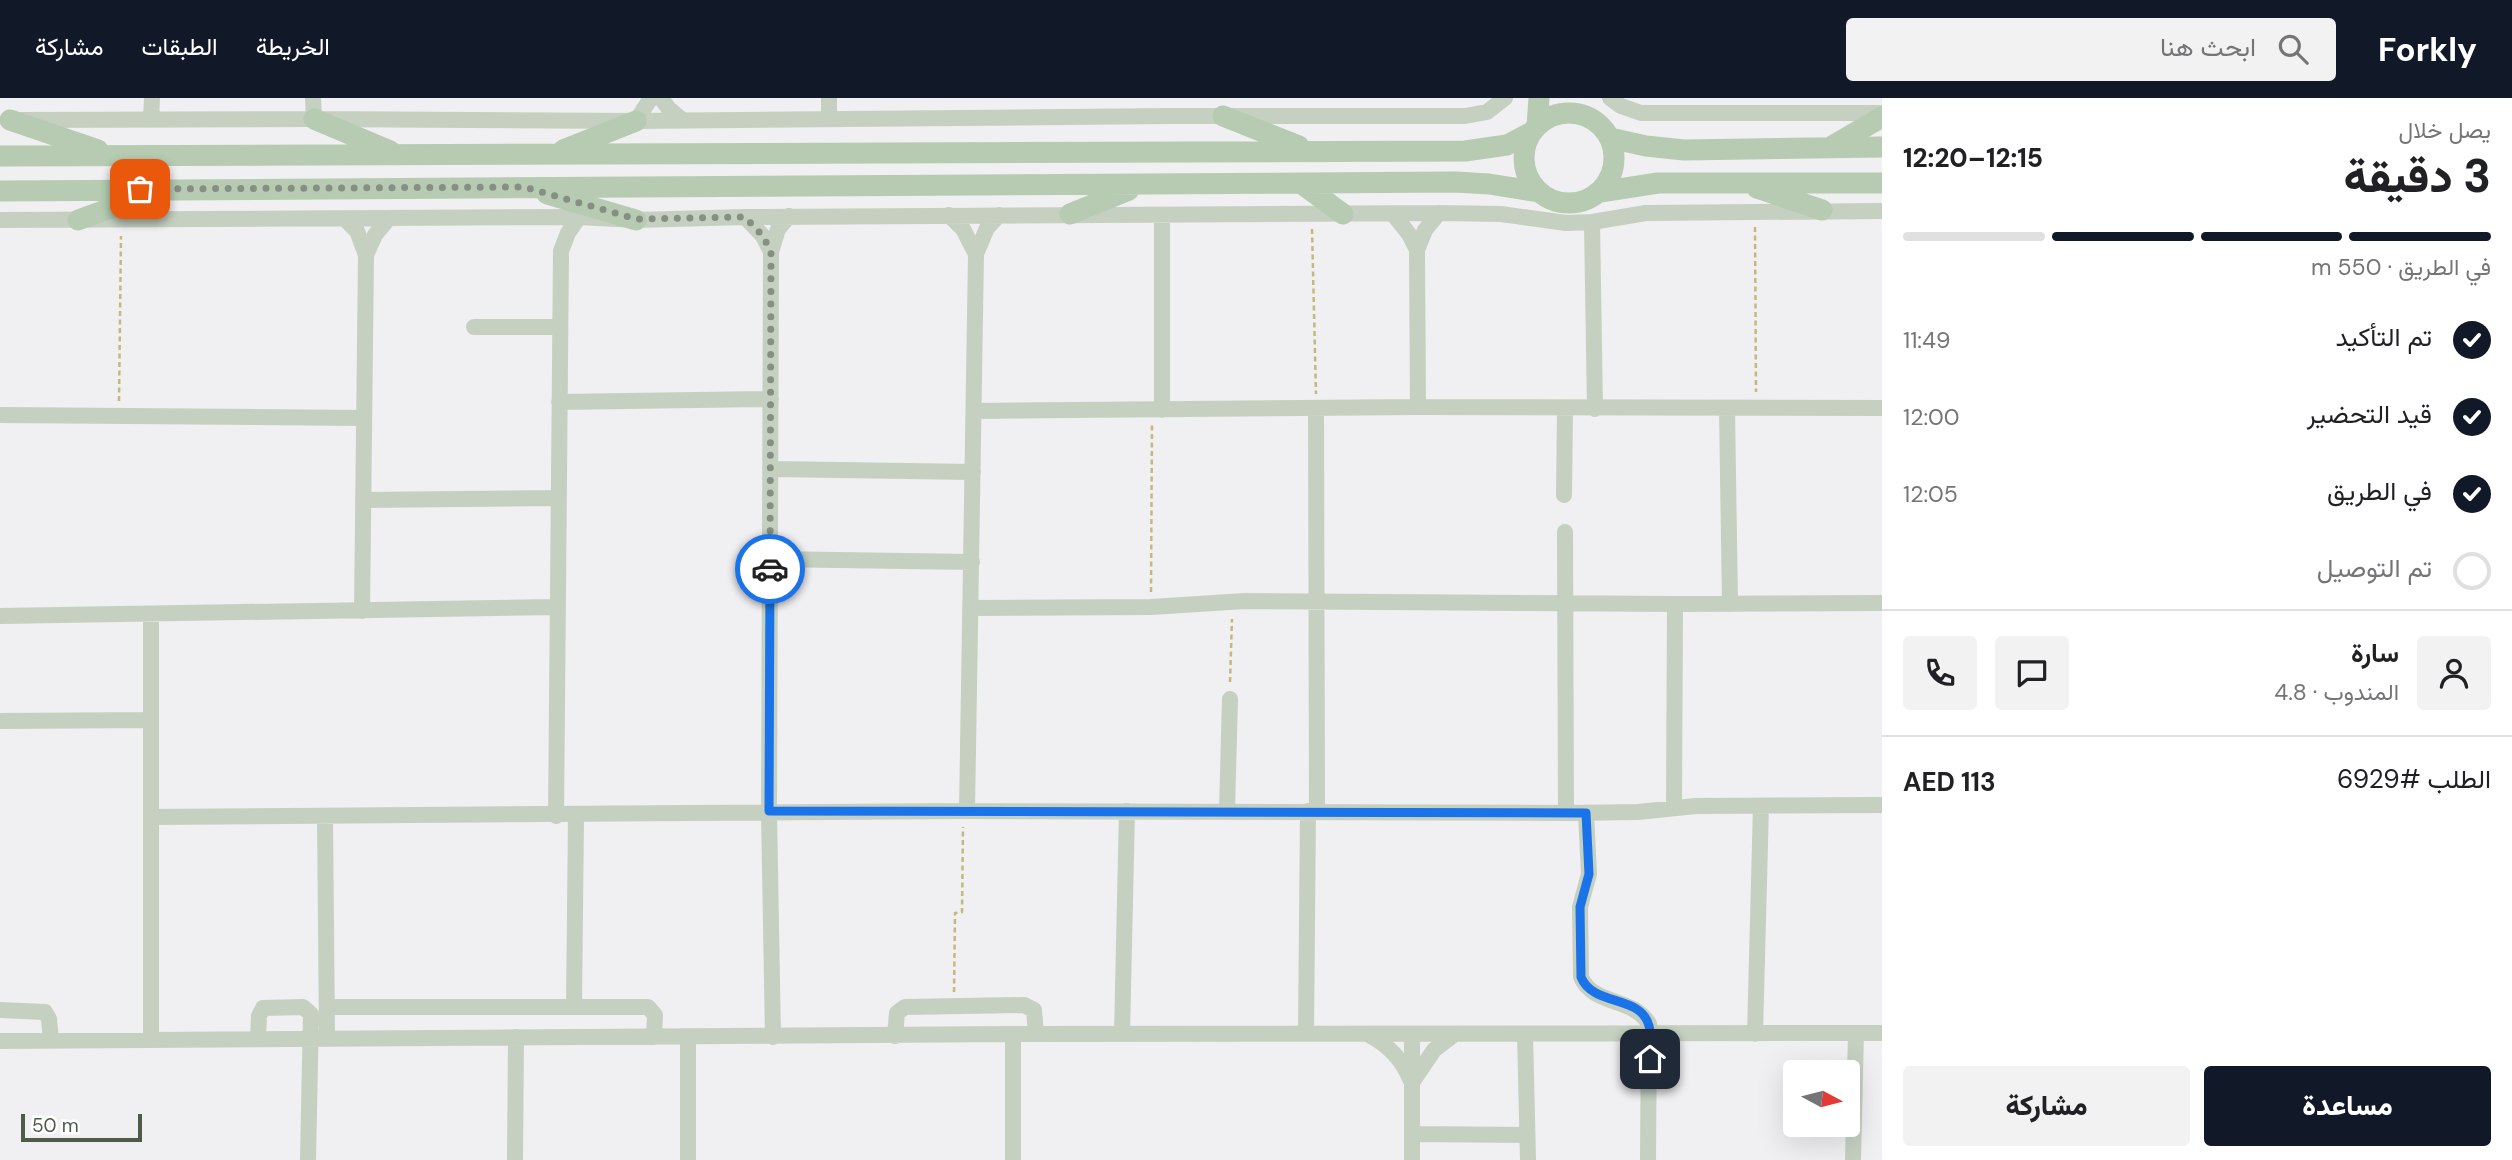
<!DOCTYPE html>
<html lang="ar">
<head>
<meta charset="utf-8">
<style>
	body { margin:0; font-family:"DM Sans",Vazirmatn,sans-serif; background:#f2f2f2; color:#202124; direction:rtl; height:100vh; display:flex; flex-direction:column; font-size:26px; white-space:nowrap }
	* { box-sizing:border-box; margin:0 }
	p { font-size:23px; color:#757577 }
	.icon { flex:none; width:38px; height:38px; fill:none; stroke:currentColor; stroke-width:2; stroke-linecap:round; stroke-linejoin:round }
	.map { position:relative; flex:1; overflow:hidden; direction:ltr }
	.sheet { display:flex; flex-direction:column; background:#fff; width:630px }
	.sheet>* { flex:none }
	.needle { width:46px; rotate:97deg }
	.tools { position:absolute; left:1783px; top:962px; display:grid; gap:14px }
	.tools a { display:grid; place-items:center; width:77px; height:77px; border-radius:7px; background:#fff; box-shadow:0 7px 28px #0002; font-size:35px }
	.scale { position:absolute; left:21px; bottom:18px; width:121px; box-sizing:border-box; padding-left:7px; border:4px solid #4d5b48; border-top:0; font-size:19px; line-height:24px; white-space:nowrap; color:#4d5b48; -webkit-text-stroke:5px #fff; paint-order:stroke }
	.pin { position:absolute; display:grid; place-items:center; width:60px; height:60px; color:#fff; margin:-30px; border-radius:14px; box-shadow:0 4px 10px #0006 }
	.courier { position:absolute; display:grid; place-items:center; width:70px; height:70px; margin:-35px; border:5px solid #1a73e8; border-radius:50%; background:#fff; color:#222; box-shadow:0 2px 9px #0007 }
	.head em { font-style:normal; font-weight:800 }
	.head div { display:flex; flex-direction:column-reverse }
	.head { display:flex; align-items:center; justify-content:space-between; height:119px; padding:0 21px }
	h1 { font-size:46px; font-weight:800; line-height:52px }
	.bar { display:grid; grid-template-columns:repeat(4,1fr); gap:10px 7px; align-content:center; height:84px; padding:0 21px }
	.bar i { height:9px; border-radius:5px; background:#e0e0e0 }
	.bar .on { background:#111827 }
	.bar p { grid-column:span 4 }
	.line { display:flex; align-items:center; gap:18px; padding:0 21px; border-top:2px solid #e0e0e0 }
	.line div { flex:1 }
	.round { display:grid; place-items:center; flex:none; width:74px; height:74px; border-radius:7px; background:#f2f2f2 }
	ol { padding:0 21px; list-style:none }
	li { display:flex; align-items:center; gap:21px; height:77px }
	li p { margin-inline-start:auto }
	li .icon { padding:7px; border-radius:50%; background:#111827; color:#fff; stroke-width:4 }
	li:last-child { color:#757577 }
	li i { width:38px; height:38px; border:4px solid #e0e0e0; border-radius:50% }
	.action { display:flex; gap:14px; margin-top:auto; padding:14px 21px }
	.action a { flex:1; height:80px; border-radius:7px; background:#111827; color:#fff; font-size:28px; font-weight:800; line-height:80px; text-align:center }
	.action a+a { background:#f2f2f2; color:#202124 }
	header { display:flex; align-items:center; gap:42px; box-sizing:border-box; height:98px; padding:0 35px; background:#111827; color:#fff }
	header strong { font-size:33px }
	nav { display:flex; gap:38px; margin-inline-start:auto; font-size:24px }
	.search { width:490px; height:63px; background:#f2f2f2; display:flex; align-items:center; gap:18px; box-sizing:border-box; padding:0 24px; border-radius:7px; color:#757577; font-size:26px }
	main { display:flex; flex:1; min-height:0 }
	.map>svg:first-child { display:block }
	.lines { fill:none; stroke-linecap:round; stroke-linejoin:round }
	.path { stroke:#c6b87c; stroke-width:2.5; stroke-dasharray:5 3.5; stroke-linecap:butt }
	.minor { stroke:#c5d0c1; stroke-width:16 }
	.major { stroke:#b6cbb1; stroke-width:21 }
	.done { stroke:#868f83; stroke-width:7; stroke-dasharray:0 12.6 }
	.route { stroke:#1a73e8; stroke-width:9 }
</style>
</head>
<body>
<header>
<strong>Forkly</strong>
<div class="search"><svg class="icon" aria-label="search" viewBox="0 0 24 24"><circle cx="10" cy="10" r="6"/><path d="M15 15l6 6"/></svg>ابحث هنا</div>
<nav><a>الخريطة</a><a>الطبقات</a><a>مشاركة</a></nav>
</header>
<main>
<section class="sheet">
<div class="head"><div><h1>3 دقيقة</h1><p>يصل خلال</p></div><em>12:15–12:20</em></div>
<div class="bar"><i class="on"></i><i class="on"></i><i class="on"></i><i></i><p>في الطريق · 550 m</p></div>
<ol>
<li><svg class="icon" aria-label="check" viewBox="0 0 24 24"><path d="M5 12l5 5 9-10"/></svg>تم التأكيد<p>11:49</p></li>
<li><svg class="icon" aria-label="check" viewBox="0 0 24 24"><path d="M5 12l5 5 9-10"/></svg>قيد التحضير<p>12:00</p></li>
<li><svg class="icon" aria-label="check" viewBox="0 0 24 24"><path d="M5 12l5 5 9-10"/></svg>في الطريق<p>12:05</p></li>
<li><i></i>تم التوصيل</li>
</ol>
<div class="line" style="height:126px"><a class="round"><svg class="icon" aria-label="person" viewBox="0 0 24 24"><circle cx="12" cy="8" r="4"/><path d="M4 21q1-7 8-7t8 7"/></svg></a><div><b>سارة</b><p>المندوب · 4.8</p></div><a class="round"><svg class="icon" aria-label="chat" viewBox="0 0 24 24"><path d="M4 5h16v11H9l-5 4z"/></svg></a><a class="round"><svg class="icon" aria-label="phone" viewBox="0 0 24 24"><path d="M5 4h4l2 5-3 2q2 4 5 5l2-3 5 2v4C11 20 4 13 5 4z"/></svg></a></div>
<div class="line" style="height:91px"><div>الطلب #6929</div><b>AED 113</b></div>
<div class="action"><a>مساعدة</a><a>مشاركة</a></div>
</section>
<div class="map">
<svg width="1882" height="1062" viewBox="0 0 1882 1062">
	<rect width="100%" height="100%" fill="#f0eff1"/>
	<g class="lines">
		<path class="path" d="M1755,129l1,165
			M1312,131l4,165
			M119,303l2,-165
			M1151,494l1,-168
			M1230,584l2,-63
			M954,894l1,-79 7,-1 1,-85"/>
		<path class="minor" d="M313,0l1,21
			M661,0l8,11 12,10
			M829,0v20
			M1610,0l11,8 20,7h241
			M22,22l292,-1 322,2 532,-5h297l22,-4 18,-14
			M151,22l1,-22
			M636,23l15,-23
			M1393,116l16,20 8,16
			M949,117l14,14 13,25
			M745,119l18,19 8,16
			M345,121l12,12 9,24 -4,356
			M0,122l579,-3 57,3 109,-3 694,-4 62,1 65,9 26,-1 54,-9 236,-2
			M1592,124l3,187
			M366,157l9,-20 14,-17
			M474,229h86
			M559,304l212,-3
			M1418,309l-1,-157 8,-20 14,-17
			M1727,311l3,195
			M1162,312v-195
			M1316,312l1,401
			M974,313l444,-4 464,1
			M0,317l363,3
			M771,371l202,3
			M1564,397l1,-86
			M363,402l195,-2
			M1565,434l1,281
			M770,461l202,3
			M971,510l180,-1 94,-6 430,3 207,-1
			M151,516v424
			M0,518l557,-9
			M0,623l151,-1
			M1674,709l1,-203
			M967,713l9,-557 11,-26 12,-13
			M1227,713l3,-112
			M1586,715l3,61 -9,33 1,70c12,29 53,20 68,47l-1,136
			M325,718l2,222
			M556,718l5,-565 7,-18 11,-16
			M151,719l812,-6 603,2 72,-1 58,-6 186,-1
			M327,909h321l7,8 -1,22
			M574,909l2,-192
			M0,912l45,2 4,7 2,21
			M1306,935l2,-222
			M1013,936v126
			M1122,936l5,-223
			M1412,936v126
			M1525,936l3,126
			M1755,936l6,-228
			M1369,937c19,10 33,24 41,44
			M895,938l2,-23 8,-6 119,-2 10,5 2,24
			M688,939v123
			M773,939l-4,-225 2,-560 7,-23 11,-13
			M258,940l1,-22 4,-8 40,-1 8,7 -3,146
			M0,943l1013,-7 869,-1
			M1413,983l21,-31 21,-16
			M1412,1036l115,1
			M515,1062l1,-123
			M1853,1062l3,-127"/>
		<path class="major" d="M1524 60a45 45 0 1 1 90 0a45 45 0 1 1-90 0Z
			M1223,18l76,30
			M314,21l76,32
			M10,22l88,30
			M1537,28l2,-28
			M1610,40l36,8 38,4 198,-3
			M1832,48l50,-29
			M563,52l73,-29
			M0,58l1465,-5 42,-6 25,-13
			M1302,86l41,30
			M1757,90l65,22
			M0,93l1455,-9 34,2 50,8
			M1600,94l58,-9h224
			M547,96l89,26
			M1070,116l59,-24
			M78,122l71,-26"/>
	</g>
	<g class="lines">
		<path class="done" d="M140,91l384,-2 112,32 109,-2 18,19 8,16 -1,317"/>
		<path class="route" d="M770,471l-1,242 817,2 3,61 -9,33 1,70c12,30 60,17 68,49 3,10 1,22 1,33"/>
	</g>
</svg>
<div class="tools">
<a><svg class="needle" viewBox="-14 -14 28 28"><path d="M0-13l5 13h-10z" fill="#e53935"/><path d="M0 13l5-13h-10z" fill="#757577"/></svg></a>
</div>
<div class="scale">50 m</div>
<div class="pin" style="left:140px;top:91px;background:#ea580c"><svg class="icon" aria-label="bag" viewBox="0 0 24 24"><path d="M5 8h14l-1 12H6zM9 8a3 3 0 0 1 6 0"/></svg></div>
<div class="pin" style="left:1650px;top:961px;background:#1f2937"><svg class="icon" aria-label="home" viewBox="0 0 24 24"><path d="M3 11l9-7 9 7M6 9v11h12V9"/></svg></div>
<div class="courier" style="left:770px;top:471px"><svg class="icon" aria-label="car" viewBox="0 0 24 24"><path d="M5 17H2v-5l4-1 3-4h7l3 4 3 1v5h-3M9 17h6M6 11h13"/><circle cx="7" cy="17" r="2"/><circle cx="17" cy="17" r="2"/></svg></div>
</div>
</main>
</body>
</html>
